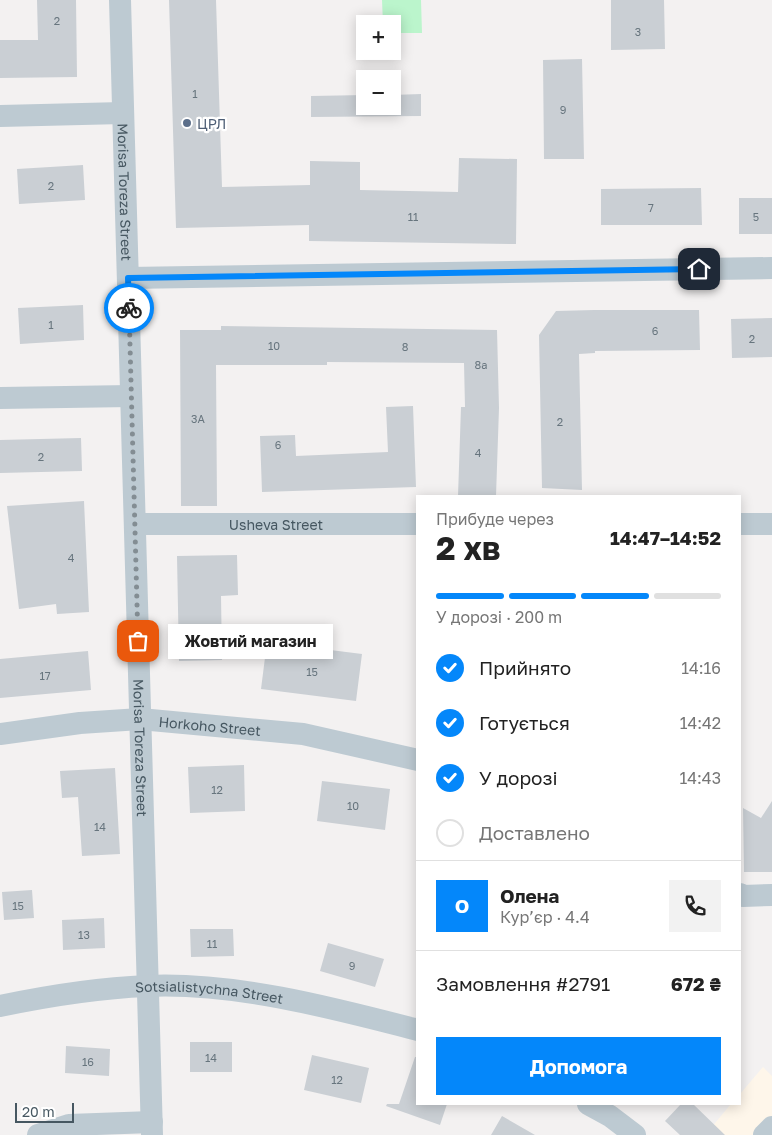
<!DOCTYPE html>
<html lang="uk">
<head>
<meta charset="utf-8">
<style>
	body { margin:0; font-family:"Golos Text",sans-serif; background:#f2f2f2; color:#222; height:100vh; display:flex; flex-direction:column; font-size:19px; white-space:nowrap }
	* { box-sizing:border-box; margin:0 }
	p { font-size:16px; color:#767676 }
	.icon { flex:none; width:28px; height:28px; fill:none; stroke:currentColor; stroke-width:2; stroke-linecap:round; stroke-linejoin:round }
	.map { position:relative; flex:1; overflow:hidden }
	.sheet { position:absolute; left:416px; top:495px; width:325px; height:610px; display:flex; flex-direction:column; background:#fff; border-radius:0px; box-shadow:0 2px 12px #0003 }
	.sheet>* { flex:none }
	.tools { position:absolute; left:356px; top:15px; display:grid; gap:10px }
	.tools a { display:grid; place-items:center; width:45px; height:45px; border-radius:0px; background:#fff; box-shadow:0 2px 12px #0003; font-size:25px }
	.scale { position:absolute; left:15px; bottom:12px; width:59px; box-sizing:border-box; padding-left:5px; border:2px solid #465761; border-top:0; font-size:14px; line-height:18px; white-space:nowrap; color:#465761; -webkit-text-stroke:4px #fff; paint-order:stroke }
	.pin { position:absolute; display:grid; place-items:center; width:42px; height:42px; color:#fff; margin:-21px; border-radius:10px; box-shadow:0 2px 8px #0006 }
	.courier { position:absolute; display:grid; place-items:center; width:50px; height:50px; margin:-25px; border:4px solid #0487fa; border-radius:50%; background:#fff; color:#222; box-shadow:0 1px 6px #0007 }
	.bubble { position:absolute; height:35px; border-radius:0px; background:#fff; box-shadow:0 2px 12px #0003; font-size:16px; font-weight:700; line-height:35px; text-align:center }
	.summary em { font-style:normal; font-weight:700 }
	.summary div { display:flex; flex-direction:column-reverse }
	.summary { display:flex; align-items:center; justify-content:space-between; height:85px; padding:0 20px }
	h1 { font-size:32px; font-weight:700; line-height:38px }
	.bar { display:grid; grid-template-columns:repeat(4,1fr); gap:8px 5px; align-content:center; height:60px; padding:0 20px }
	.bar i { height:6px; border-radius:4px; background:#e0e0e0 }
	.bar .on { background:#0487fa }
	.bar p { grid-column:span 4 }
	.line { display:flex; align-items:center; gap:12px; padding:0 20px; border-top:1px solid #e0e0e0 }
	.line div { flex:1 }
	.round { display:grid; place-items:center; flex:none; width:52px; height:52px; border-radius:0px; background:#f2f2f2 }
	ol { padding:0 20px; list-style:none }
	li { display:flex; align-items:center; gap:15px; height:55px }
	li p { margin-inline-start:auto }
	li .icon { padding:5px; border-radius:50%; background:#0487fa; color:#fff; stroke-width:4 }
	li:last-child { color:#767676 }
	li i { width:28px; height:28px; border:2px solid #e0e0e0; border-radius:50% }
	.primary-button { display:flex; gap:10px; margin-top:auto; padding:10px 20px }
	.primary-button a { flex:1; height:58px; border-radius:0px; background:#0487fa; color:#fff; font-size:20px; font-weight:700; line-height:58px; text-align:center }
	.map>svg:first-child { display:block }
	.commercial { fill:#fef6ea }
	.green { fill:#bbf5cc }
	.building { fill:#cacfd4 }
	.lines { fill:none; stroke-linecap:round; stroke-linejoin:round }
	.minor { stroke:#bdcad2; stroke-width:22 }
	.done { stroke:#838d93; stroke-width:5; stroke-dasharray:0 9 }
	.route { stroke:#0487fa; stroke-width:6 }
	.service-dot { fill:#5c6f8a; stroke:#fff; stroke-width:2 }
	.labels { text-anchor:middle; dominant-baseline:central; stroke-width:4.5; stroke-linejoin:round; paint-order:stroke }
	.number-label { font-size:11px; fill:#67757e }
	.service-label { font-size:14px; fill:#4e5e75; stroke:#fff; text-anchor:start }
	.street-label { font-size:14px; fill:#465761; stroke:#fff }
</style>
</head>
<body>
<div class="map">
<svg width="772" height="1135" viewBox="0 0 772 1135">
	<rect width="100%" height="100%" fill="#f3f1f1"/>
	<path class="commercial" d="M763,1067l9,9v59h-67l26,-31h9v-10z"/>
	<path class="green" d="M382,0h39l1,33h-29l-1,-9h-9z"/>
	<path class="building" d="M37,0h39l1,77 -77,1v-38h38z
		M169,0h47l6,187 88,-2v-24l50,1v28l98,2 1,-34 58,1 -1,85 -207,-3v-16l-133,3z
		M611,0h53l1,49 -54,1z
		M582,59l2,100h-40l-1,-99z
		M421,94v22l-110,1v-21l54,-1v11h27v-11z
		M83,165l2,35 -66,4 -2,-35z
		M701,188l1,37h-101v-36z
		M739,198h33v36h-33z
		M83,305l1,35 -64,4 -2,-36z
		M594,310h105l1,40 -105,1v2l-16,1 3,136 -40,-2 -3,-153 17,-24z
		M772,318v39l-40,1 -1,-39z
		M221,326l276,4 2,78 -3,88h-38l3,-89h4l-1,-44 -137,-1v3h-111l1,141h-36l-1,-176h41z
		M413,406l3,81 -154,5 -2,-56 35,-1 1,21 92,-4 -2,-45z
		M81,438l1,33 -82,2v-33z
		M84,501l5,111 -32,2 -1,-10 -37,5 -12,-103z
		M237,555l1,40 -17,1 1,64 -43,1 -2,-105z
		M267,642l95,12 -6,47 -95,-12z
		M88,651l3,39 -91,8v-39z
		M244,765l1,46 -55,2 -2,-46z
		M115,768l5,86 -38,2 -4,-59 -16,1 -2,-27z
		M322,781l68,8 -5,41 -68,-9z
		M772,801v71h-28l-1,-64 18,10z
		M32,890l2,28 -30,2 -2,-28z
		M104,918l1,30 -42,2 -1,-30z
		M190,929h43l1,27 -43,1z
		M328,943l56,16 -9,28 -55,-16z
		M190,1042h42v30h-42z
		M66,1046l44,3 -1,27 -44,-3z
		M312,1055l57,13 -8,35 -57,-13z
		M415,1057h3v47h29l-7,21 -54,-19 1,-2h12z
		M681,1104h12l32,31h-45l-15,-14z
		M502,1116l33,19h-44z"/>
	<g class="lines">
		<g class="minor">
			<path id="s1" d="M120,0l32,1135"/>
			<path d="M0,116l123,-3"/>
			<path d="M128,278l644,-10"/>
			<path d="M0,398l131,-2"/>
			<path id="s2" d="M135,524h283"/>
			<path d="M740,524h32"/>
			<path id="s3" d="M0,734l80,-11 60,-4 163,15 115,26"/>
			<path d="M740,894l3,2 29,-1"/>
			<path id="s4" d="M0,1006c48,-10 98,-18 147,-20 88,-4 186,22 271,44"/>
			<path d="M588,1104l22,12 25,19"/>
			<path d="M38,1135l31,-10 83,-3"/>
			<path d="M764,1135l8,-8"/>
		</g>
	</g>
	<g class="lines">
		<path class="done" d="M129,308l9,333"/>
		<path class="route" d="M129,308l-1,-30 571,-9"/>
	</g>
	<circle class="service-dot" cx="187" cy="123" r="5"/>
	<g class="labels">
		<g class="number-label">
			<text x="57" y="20">2</text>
			<text x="638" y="31">3</text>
			<text x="195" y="93">1</text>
			<text x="563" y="109">9</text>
			<text x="51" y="185">2</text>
			<text x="651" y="207">7</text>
			<text x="413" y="216">11</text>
			<text x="756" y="216">5</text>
			<text x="51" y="324">1</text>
			<text x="655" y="330">6</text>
			<text x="752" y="338">2</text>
			<text x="274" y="345">10</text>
			<text x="405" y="346">8</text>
			<text x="481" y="364">8а</text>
			<text x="198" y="418">3А</text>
			<text x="560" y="421">2</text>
			<text x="278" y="444">6</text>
			<text x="478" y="452">4</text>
			<text x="41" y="456">2</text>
			<text x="71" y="557">4</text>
			<text x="312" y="671">15</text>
			<text x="45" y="675">17</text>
			<text x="217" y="789">12</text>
			<text x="353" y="805">10</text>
			<text x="100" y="826">14</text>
			<text x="18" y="905">15</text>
			<text x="84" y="934">13</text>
			<text x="212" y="943">11</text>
			<text x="352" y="965">9</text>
			<text x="211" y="1057">14</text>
			<text x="88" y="1061">16</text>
			<text x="337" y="1079">12</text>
		</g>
		<g class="service-label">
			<text x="197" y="123">ЦРЛ</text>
		</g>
		<g class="street-label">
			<text stroke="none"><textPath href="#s1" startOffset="192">Morisa Toreza Street</textPath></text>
			<text stroke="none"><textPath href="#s2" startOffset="141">Usheva Street</textPath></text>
			<text stroke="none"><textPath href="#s3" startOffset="211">Horkoho Street</textPath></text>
			<text stroke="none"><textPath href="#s1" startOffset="748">Morisa Toreza Street</textPath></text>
			<text stroke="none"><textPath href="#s4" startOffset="211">Sotsialistychna Street</textPath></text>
		</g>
	</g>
</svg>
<div class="tools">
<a>+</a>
<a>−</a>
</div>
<div class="scale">20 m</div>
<div class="pin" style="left:138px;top:641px;background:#ea580c"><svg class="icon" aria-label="bag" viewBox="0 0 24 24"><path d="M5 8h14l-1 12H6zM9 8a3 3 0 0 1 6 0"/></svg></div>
<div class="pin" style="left:699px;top:269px;background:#1f2937"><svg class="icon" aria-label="home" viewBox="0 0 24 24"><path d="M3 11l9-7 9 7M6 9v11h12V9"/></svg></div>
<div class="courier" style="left:129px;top:308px"><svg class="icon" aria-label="bike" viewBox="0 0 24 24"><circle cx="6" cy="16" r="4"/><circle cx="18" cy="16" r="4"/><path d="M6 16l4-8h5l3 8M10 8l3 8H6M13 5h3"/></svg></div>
<div class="bubble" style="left:168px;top:624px;width:165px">Жовтий магазин</div>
<section class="sheet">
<div class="summary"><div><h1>2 хв</h1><p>Прибуде через</p></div><em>14:47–14:52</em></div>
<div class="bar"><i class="on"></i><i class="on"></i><i class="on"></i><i></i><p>У дорозі · 200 m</p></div>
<ol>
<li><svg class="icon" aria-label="check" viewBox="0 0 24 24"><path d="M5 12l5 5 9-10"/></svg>Прийнято<p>14:16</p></li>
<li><svg class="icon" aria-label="check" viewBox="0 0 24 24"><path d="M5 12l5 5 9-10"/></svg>Готується<p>14:42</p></li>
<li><svg class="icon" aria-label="check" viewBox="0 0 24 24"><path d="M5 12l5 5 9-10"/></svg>У дорозі<p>14:43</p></li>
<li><i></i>Доставлено</li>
</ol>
<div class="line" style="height:90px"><b class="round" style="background:#0487fa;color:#fff">О</b><div><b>Олена</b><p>Кур’єр · 4.4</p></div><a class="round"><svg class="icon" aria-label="phone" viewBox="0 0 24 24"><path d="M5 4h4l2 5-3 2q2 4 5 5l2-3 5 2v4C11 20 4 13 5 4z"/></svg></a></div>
<div class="line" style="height:65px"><div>Замовлення #2791</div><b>672 ₴</b></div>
<div class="primary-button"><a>Допомога</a></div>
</section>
</div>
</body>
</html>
